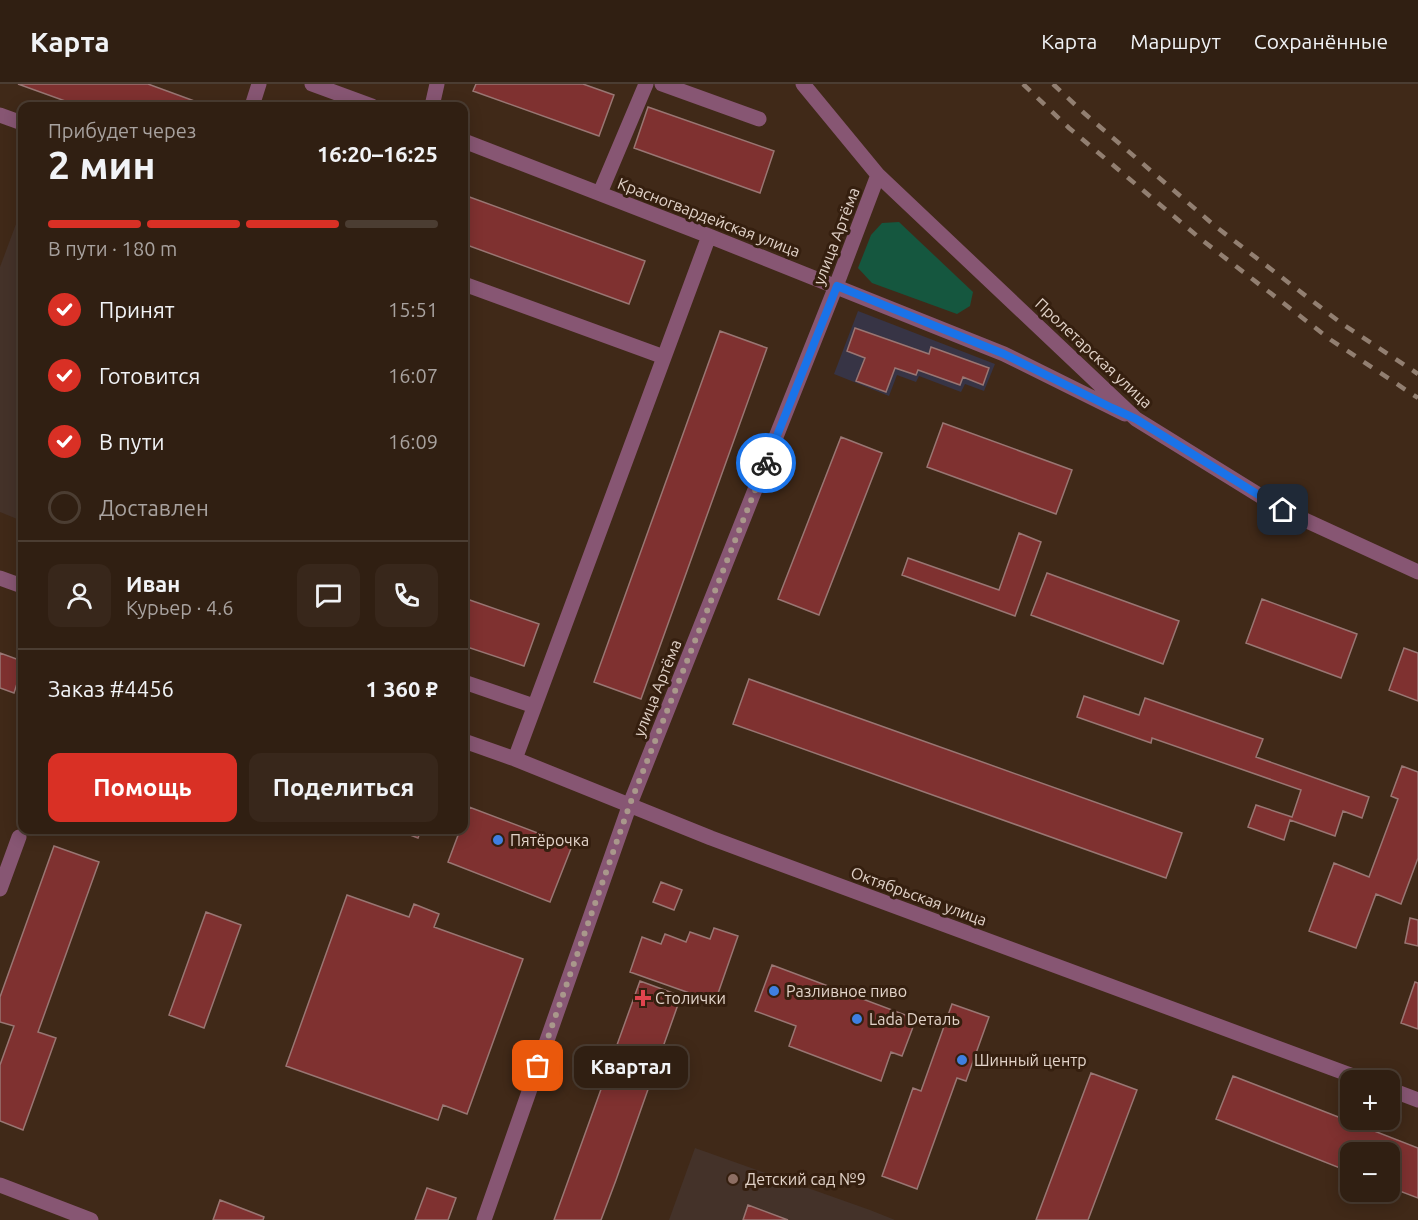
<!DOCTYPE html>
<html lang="ru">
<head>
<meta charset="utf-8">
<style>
	body { margin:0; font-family:Ubuntu,sans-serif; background:#38271b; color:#f1f3f6; height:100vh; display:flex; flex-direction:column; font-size:22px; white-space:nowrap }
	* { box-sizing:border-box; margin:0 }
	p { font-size:20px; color:#a8a29f }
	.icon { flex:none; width:33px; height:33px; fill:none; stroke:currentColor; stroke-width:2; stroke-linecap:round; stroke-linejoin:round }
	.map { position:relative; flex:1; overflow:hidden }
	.drawer { position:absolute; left:18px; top:18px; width:450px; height:732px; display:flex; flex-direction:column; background:#301f12; border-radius:12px; box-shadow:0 3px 15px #0003,0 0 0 2px #4b3d32 }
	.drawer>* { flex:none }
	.fabs { position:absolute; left:1340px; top:986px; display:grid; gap:12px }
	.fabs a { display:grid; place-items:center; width:60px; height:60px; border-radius:12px; background:#301f12; box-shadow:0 3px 15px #0003,0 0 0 2px #4b3d32; font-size:30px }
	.pin { position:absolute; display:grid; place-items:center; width:51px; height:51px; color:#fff; margin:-26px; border-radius:12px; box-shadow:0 3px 9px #0006 }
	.courier { position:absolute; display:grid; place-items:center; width:60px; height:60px; margin:-30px; border:4px solid #1a73e8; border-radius:50%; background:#fff; color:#222; box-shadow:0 2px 8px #0007 }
	.bubble { position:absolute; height:42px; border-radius:12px; background:#301f12; box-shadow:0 3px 15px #0003,0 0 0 2px #4b3d32; font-size:20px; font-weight:600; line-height:42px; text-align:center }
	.headline em { font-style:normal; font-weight:600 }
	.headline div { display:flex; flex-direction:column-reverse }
	.headline { display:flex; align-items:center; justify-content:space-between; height:102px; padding:0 30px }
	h1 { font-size:39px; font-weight:600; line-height:45px }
	.bar { display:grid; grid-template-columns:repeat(4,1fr); gap:9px 6px; align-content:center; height:72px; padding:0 30px }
	.bar i { height:8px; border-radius:4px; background:#4b3d32 }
	.bar .selected { background:#d93025 }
	.bar p { grid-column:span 4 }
	.line { display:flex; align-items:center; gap:15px; padding:0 30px; border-top:2px solid #4b3d32 }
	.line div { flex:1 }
	.round { display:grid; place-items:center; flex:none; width:63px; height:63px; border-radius:12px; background:#38271b }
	ol { padding:0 30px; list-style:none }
	li { display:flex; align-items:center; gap:18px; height:66px }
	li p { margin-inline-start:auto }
	li .icon { padding:6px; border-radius:50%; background:#d93025; color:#fff; stroke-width:4 }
	li:last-child { color:#a8a29f }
	li i { width:33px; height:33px; border:3px solid #4b3d32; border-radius:50% }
	.cta { display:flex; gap:12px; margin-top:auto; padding:12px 30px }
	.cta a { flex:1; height:69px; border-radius:12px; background:#d93025; color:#fff; font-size:24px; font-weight:600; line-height:69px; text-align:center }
	.cta a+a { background:#38271b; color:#f1f3f6 }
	header { display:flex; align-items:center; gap:36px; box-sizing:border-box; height:84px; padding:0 30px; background:#301f12; border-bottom:2px solid #4b3d32 }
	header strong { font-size:28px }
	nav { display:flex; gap:33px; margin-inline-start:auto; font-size:21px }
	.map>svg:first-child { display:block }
	.industrial { fill:#373445 }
	.education { fill:#443229 }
	.green { fill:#15573f }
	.building { fill:#7f3130; stroke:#997673; stroke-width:1.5 }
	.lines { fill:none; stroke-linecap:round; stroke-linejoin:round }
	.minor { stroke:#875673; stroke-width:15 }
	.rail { stroke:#927f71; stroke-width:4.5; stroke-dasharray:10 10; stroke-linecap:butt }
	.done { stroke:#a9988b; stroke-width:6; stroke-dasharray:0 10.8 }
	.route { stroke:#1a73e8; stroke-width:8 }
	.shop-dot { fill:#3f7fe0; stroke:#351f0f; stroke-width:2 }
	.health-dot { fill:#e0444e; stroke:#351f0f; stroke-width:2 }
	.education-dot { fill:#8d6e63; stroke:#351f0f; stroke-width:2 }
	.labels { text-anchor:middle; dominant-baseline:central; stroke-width:6; stroke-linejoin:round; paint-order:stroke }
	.street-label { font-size:16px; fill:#e2d3c9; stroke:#351f0f }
	.poi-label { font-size:16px; fill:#e2d3c9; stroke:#351f0f; text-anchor:start }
</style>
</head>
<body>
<header>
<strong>Карта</strong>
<nav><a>Карта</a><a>Маршрут</a><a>Сохранённые</a></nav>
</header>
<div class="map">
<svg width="1418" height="1136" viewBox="0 0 1418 1136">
	<rect width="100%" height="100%" fill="#402918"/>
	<path class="industrial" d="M858,227l137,53 -11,27 -19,-7 -4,8 -42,-16 -3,6 -19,-7 -8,21 -55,-22z"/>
	<path class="education" d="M22,124v313l-22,-9v-245z
		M695,1064l175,62 25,10h-226z"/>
	<path class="green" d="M899,138l74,70 -3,14 -13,8 -85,-31 -14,-15 13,-33 11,-12z"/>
	<path class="building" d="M18,0h130l60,22h-129z
		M476,0h107l31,11 -15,41 -126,-45z
		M648,23l126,44 -14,42 -126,-45z
		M464,111l181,66 -16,43 -165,-60z
		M855,244l74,26 2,-7 58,21 -6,17 -20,-8 -3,8 -42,-15 -2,5 -21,-7 -9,24 -30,-11 9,-23 -18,-7z
		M720,247l47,17 -126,351 -47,-17z
		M943,339l129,47 -16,44 -129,-47z
		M841,353l41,16 -63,162 -41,-16z
		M1019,449l22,9 -26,74 -113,-41 6,-17 91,32z
		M1047,489l132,48 -16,43 -132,-49z
		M464,514l75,26 -15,42 -60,-20z
		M1262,515l95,35 -16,44 -95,-35z
		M1404,564l14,5v48l-29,-11z
		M0,569l22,8v7l-8,25 -14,-5z
		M749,595l433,154 -16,45 -433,-154z
		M1084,612l55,19 6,-17 118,41 -7,18 113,40 -7,21 -19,-7 -8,25 -45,-16 -6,20 -36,-13 8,-22 36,12 9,-27 -149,-52 -1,5 -74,-26z
		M1402,682l16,6v86l-17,46 -25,-10 -20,54 -47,-17 25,-68 35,14 29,-78 -7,-3z
		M469,723l103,39 -22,56 -102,-40 12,-32h4v-9z
		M397,746h24l-3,8z
		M54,762l45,16 -61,170 18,6 -33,92 -23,-9v-56l14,-39 -14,-4v-25z
		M661,798l21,8 -8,20 -21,-8z
		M347,811l62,22 5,-13 25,10 -5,13 89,32 -56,155 -24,-9 -5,15 -152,-54z
		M206,828l35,13 -37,103 -35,-13z
		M1410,834l8,2v26l-13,-3z
		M714,844l24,8 -23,66 -85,-30 12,-35 19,7 4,-10 21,8 4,-10 20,7z
		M772,881l144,54 -14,37 -11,-4 -10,29 -92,-35 7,-20 -41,-15z
		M640,897l41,15 -65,184 -15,40h-47z
		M1415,898l3,1v46l-17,-6z
		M952,920l37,13 -23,64 -9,-3 -40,111 -35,-13 31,-88 8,3z
		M1091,989l46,17 -49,130h-52z
		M1233,992l185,72v50l-29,-11v-35h-39v20l-134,-53z
		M427,1104l29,10 -8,22h-33z
		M220,1116l44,17 -1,3h-50z
		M748,1121l40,15h-45z"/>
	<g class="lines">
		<path class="minor" d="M312,0l60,22
			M662,0l97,35
			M803,0l75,91 258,244 147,91 135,62
			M252,22l7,-22
			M432,22l5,-22
			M0,31l22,8
			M464,57l245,95 295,118 121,60
			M600,109l46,-109
			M464,200l200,73
			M0,494l22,8
			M464,598l70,24
			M464,657l51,18 196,79 653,242
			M515,675l194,-523
			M0,805l19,-52
			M1389,1005l29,11
			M0,1101l91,35
			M484,1136l146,-416 206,-518 42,-111"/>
		<path class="rail" d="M1023,0l46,44 133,112 129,100 87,58
			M1053,0l31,29 131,113 126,97 77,51"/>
	</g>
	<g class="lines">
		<path class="done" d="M538,982l92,-262 136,-341"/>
		<path class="route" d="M766,379l71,-177 167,68 108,54 24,11 147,91"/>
	</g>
	<g class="shop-dot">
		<circle cx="498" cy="756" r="6"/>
		<circle cx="774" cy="907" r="6"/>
		<circle cx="857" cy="935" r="6"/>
		<circle cx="962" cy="976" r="6"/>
	</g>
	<path class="health-dot" d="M640 905h6v6h6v6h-6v6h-6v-6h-6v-6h6z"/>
	<circle class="education-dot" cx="733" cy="1095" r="6"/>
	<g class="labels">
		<g class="street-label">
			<text transform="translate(709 133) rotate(21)">Красногвардейская улица</text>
			<text transform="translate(836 152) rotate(-69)">улица Артёма</text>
			<text transform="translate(1094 269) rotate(43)">Пролетарская улица</text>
			<text transform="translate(657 604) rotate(-68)">улица Артёма</text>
			<text transform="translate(919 812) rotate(20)">Октябрьская улица</text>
		</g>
		<g class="poi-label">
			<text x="510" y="756">Пятёрочка</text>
			<text x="786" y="907">Разливное пиво</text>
			<text x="655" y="914">Столички</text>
			<text x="869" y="935">Lada Dеталь</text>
			<text x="974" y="976">Шинный центр</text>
			<text x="745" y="1095">Детский сад №9</text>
		</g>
	</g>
</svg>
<div class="fabs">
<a>+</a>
<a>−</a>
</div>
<div class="pin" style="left:538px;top:982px;background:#ea580c"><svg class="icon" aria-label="bag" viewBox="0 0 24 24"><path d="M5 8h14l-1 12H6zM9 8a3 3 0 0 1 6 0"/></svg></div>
<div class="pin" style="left:1283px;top:426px;background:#1f2937"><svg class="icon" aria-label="home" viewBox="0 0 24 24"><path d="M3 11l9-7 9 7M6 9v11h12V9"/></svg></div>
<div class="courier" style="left:766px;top:379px"><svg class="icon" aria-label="bike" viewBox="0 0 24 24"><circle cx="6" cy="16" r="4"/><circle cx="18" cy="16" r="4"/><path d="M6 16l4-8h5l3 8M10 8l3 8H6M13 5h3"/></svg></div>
<div class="bubble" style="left:574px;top:962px;width:114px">Квартал</div>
<section class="drawer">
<div class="headline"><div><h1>2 мин</h1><p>Прибудет через</p></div><em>16:20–16:25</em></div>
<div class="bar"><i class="selected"></i><i class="selected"></i><i class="selected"></i><i></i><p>В пути · 180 m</p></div>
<ol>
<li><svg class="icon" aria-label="check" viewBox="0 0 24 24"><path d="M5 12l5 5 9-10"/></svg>Принят<p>15:51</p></li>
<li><svg class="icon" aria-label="check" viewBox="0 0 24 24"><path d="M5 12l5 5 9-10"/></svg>Готовится<p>16:07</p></li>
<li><svg class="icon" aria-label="check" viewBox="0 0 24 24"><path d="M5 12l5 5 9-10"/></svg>В пути<p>16:09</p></li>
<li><i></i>Доставлен</li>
</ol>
<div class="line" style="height:108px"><a class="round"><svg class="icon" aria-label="person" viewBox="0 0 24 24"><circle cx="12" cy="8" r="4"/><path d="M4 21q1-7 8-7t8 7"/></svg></a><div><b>Иван</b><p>Курьер · 4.6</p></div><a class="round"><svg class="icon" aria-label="chat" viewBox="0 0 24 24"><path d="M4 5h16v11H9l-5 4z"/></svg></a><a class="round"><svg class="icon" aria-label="phone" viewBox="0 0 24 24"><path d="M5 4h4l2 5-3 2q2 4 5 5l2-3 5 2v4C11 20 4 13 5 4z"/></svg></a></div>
<div class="line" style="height:78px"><div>Заказ #4456</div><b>1 360 ₽</b></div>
<div class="cta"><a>Помощь</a><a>Поделиться</a></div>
</section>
</div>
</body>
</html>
